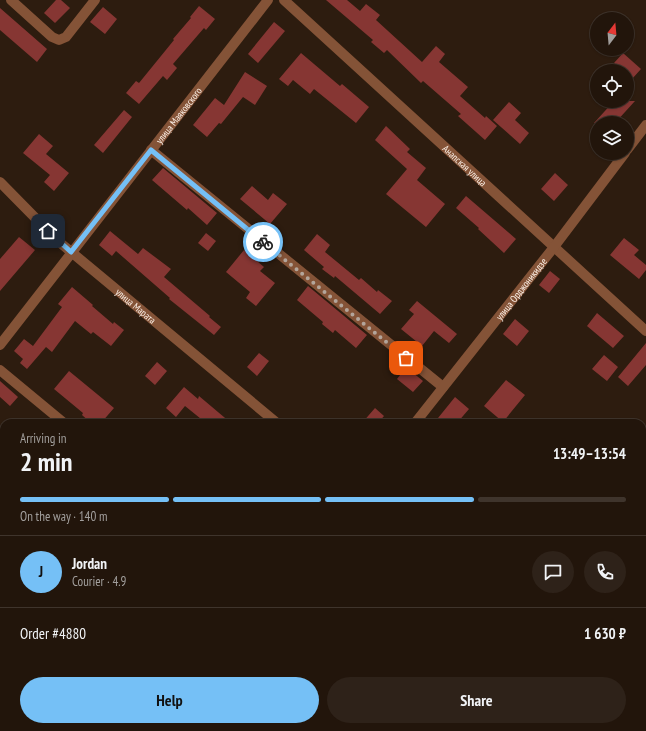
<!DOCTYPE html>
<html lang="en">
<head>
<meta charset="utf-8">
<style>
	body { margin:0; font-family:"PT Sans Narrow",sans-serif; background:#2e2219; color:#f1f3f6; height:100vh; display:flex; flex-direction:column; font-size:15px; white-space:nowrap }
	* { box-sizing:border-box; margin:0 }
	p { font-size:13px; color:#a29f9d }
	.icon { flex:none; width:22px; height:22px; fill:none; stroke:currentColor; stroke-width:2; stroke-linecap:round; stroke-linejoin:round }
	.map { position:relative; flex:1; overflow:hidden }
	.side { position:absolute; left:0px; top:419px; width:646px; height:312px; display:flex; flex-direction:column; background:#22150b; border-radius:12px 12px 0 0; box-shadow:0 1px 3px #0004,0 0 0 1px #3f342c }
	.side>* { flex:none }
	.needle { width:26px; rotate:16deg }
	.buttons { position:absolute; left:590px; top:12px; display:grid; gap:8px }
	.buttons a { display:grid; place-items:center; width:44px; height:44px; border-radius:50%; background:#22150b; box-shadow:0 1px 3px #0004,0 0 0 1px #3f342c; font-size:20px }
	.pin { position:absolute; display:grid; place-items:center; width:34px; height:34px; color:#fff; margin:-17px; border-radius:8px; box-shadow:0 2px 6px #0006 }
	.courier { position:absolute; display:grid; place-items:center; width:40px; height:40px; margin:-20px; border:3px solid #75c0f6; border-radius:50%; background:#fff; color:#222; box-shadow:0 1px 5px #0007 }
	.headline em { font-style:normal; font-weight:800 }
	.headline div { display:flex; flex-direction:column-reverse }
	.headline { display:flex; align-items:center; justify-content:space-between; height:68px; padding:0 20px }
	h1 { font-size:26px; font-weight:800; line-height:30px }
	.bar { display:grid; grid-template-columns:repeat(4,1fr); gap:6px 4px; align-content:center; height:48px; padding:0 20px }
	.bar i { height:5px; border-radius:3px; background:#3f342c }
	.bar .selected { background:#75c0f6 }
	.bar p { grid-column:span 4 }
	.line { display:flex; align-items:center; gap:10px; padding:0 20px; border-top:1px solid #3f342c }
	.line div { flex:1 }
	.round { display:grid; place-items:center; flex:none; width:42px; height:42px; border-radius:21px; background:#2e2219 }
	.primary-button { display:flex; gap:8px; margin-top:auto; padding:8px 20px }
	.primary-button a { flex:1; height:46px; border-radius:24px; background:#75c0f6; color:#111; font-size:16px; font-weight:800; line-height:46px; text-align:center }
	.primary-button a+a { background:#2e2219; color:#f1f3f6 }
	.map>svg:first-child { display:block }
	.building { fill:#863633 }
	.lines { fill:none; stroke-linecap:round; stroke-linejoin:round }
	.minor { stroke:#845337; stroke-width:10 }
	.done { stroke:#b3a59b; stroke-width:4; stroke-dasharray:0 7.2 }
	.route { stroke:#75c0f6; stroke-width:5 }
	.labels { text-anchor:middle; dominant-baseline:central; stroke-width:3.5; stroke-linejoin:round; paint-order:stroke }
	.street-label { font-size:10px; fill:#fbefe6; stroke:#231306 }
</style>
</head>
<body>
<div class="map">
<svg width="646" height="731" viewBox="0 0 646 731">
	<rect width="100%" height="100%" fill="#2d1c0f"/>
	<path class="building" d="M56,0h5l9,8 -15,15 -11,-10z
		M326,0h21l13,11 6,-7 14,11 -4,5 46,42 14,-16 9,8 -6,8 29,25 -8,9 25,22 1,-2 11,10 -12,14 -27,-24 3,-2 -38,-33 -2,2 -34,-33 -3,3 -13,-11 2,-2z
		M199,6l16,13 -9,11 -2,-2 -31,36 4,4 -10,12 -4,-4 -24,28 -13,-11 10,-12 3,2 35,-43 -1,-1 18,-21 -1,-1z
		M103,7l14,12 -12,15 -15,-12z
		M0,8l47,41 -10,13 -37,-32z
		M274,22l11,9 -27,32 -10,-9z
		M301,53l39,33 2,-2 27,23 -13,16 -42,-34 -4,5 -17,-14 -5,6 -9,-7z
		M623,53l18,16 -9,10 -5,-5v-3h-4l-9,-8z
		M245,72l22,14 -12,19 -12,-8 -22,27 -2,-1 -12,14 -14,-12 22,-27 9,7z
		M614,101h21l-20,22h-21z
		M509,102l12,11 -6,7 14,13 -9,11 -27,-24z
		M124,110l8,7 -29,36 -9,-8z
		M386,126l24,23 -3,3 19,16 -9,12 28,24 -19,23 -40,-33 21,-25 -32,-29z
		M39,134l14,12 -7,8 23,19 -15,18 -10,-9 6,-7 -27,-22z
		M163,168l54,45 -10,12 -19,-17 -1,2 -35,-30z
		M555,173l13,12 -14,16 -13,-12z
		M252,186l16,14 5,-7 14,11 -17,20 -30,-25z
		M466,196l50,43 -12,14 -26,-24 1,-1 -23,-20z
		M110,231l28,23 5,-6 28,21 -7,8 46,39 -1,1 12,10 -7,8 -45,-36 1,-1 -54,-47 -4,5 -13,-11z
		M206,233l10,8 -8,10 -10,-8z
		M317,234l13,11 -5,7 34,28 2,-2 16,14 1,-2 14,11 -12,13 -45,-38 -1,2 -12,-9 2,-2 -20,-17z
		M19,237l16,13 -35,41v-32z
		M624,238l15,12 -5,5 12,10v5l-7,9 -29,-24z
		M244,250l20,17 -4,4 15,12 -19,23 -10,-8 4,-6 -24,-20z
		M550,271l10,8 -11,14 -10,-8z
		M308,286l59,49 -11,13 -21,-18 -2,3 -11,-9 1,-2 -26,-22z
		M72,287l21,18 -1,1 21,18 1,-2 10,8 -13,16 -18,-14 -2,2 -16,-13 -23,31 -6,-5 -19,22 -7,-6 3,-4 -9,-8 10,-12 9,7 29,-39 -4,-3z
		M417,301l40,33 -8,9 -15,-12 -12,15 -21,-17 13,-15 -5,-4z
		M597,313l27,23 -11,12 -26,-22z
		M515,319l14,12 -12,15 -14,-12z
		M646,343v22l-18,21 -10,-9z
		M259,353l10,8 -12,15 -10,-9z
		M604,355l14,12 -11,14 -15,-12z
		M157,362l10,9 -12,14 -10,-9z
		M406,367l17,14 -10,11 -16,-13z
		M69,371l45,37 -13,15h-10l-9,-8 1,-2 -29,-24z
		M506,380l19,15 -22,27 -19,-16z
		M0,381l18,16 -8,9 -10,-9z
		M184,387l14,12 1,-3 32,27h-25l-21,-17 -9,11 -10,-9z
		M455,397l14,12 -12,14h-23z
		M375,408l9,8 -6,7h-16z"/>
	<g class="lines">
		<g class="minor">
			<path d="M11,0l41,37 7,3 7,-3 29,-37"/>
			<path id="s1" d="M284,0l362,331"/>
			<path d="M151,150l292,237"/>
			<path d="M627,150l19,-25"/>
			<path id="s2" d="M0,182l58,59 219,182"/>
			<path id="s3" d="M0,345l268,-345"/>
			<path d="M0,370l64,53"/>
			<path id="s4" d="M415,423l139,-176 71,-94"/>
			<path d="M0,623l4,3"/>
			<path d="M125,727l4,4"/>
			<path d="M333,727l4,4"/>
			<path d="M635,727l4,4"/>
			<path d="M182,731l3,-4"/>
		</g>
	</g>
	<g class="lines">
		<path class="done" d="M263,242l143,116"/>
		<path class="route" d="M48,231l23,21 80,-102 112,92"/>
	</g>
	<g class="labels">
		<g class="street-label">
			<text stroke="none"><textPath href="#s3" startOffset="291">улица Маяковского</textPath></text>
			<text stroke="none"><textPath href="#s1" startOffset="245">Анапская улица</textPath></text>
			<text stroke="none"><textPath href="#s4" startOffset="171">улица Орджоникидзе</textPath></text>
			<text stroke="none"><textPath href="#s2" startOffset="184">улица Марата</textPath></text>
		</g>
	</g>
</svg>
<div class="buttons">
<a><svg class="needle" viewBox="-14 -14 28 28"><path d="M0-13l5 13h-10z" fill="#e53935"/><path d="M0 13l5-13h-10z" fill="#a29f9d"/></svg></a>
<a><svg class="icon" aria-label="locate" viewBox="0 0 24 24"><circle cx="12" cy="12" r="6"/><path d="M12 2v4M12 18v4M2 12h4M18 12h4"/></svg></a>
<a><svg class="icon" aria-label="layers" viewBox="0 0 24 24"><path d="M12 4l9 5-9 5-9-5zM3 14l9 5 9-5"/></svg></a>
</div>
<div class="pin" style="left:406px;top:358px;background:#ea580c"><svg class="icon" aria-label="bag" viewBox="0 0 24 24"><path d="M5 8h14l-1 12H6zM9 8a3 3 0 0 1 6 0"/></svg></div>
<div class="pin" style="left:48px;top:231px;background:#1f2937"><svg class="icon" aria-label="home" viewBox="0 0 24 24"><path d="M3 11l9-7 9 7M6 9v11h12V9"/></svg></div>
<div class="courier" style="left:263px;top:242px"><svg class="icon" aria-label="bike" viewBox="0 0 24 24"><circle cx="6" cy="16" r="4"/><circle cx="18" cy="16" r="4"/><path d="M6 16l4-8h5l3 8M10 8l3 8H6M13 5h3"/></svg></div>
<section class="side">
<div class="headline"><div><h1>2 min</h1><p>Arriving in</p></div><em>13:49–13:54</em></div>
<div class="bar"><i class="selected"></i><i class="selected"></i><i class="selected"></i><i></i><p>On the way · 140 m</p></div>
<div class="line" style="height:72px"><b class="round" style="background:#75c0f6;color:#111">J</b><div><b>Jordan</b><p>Courier · 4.9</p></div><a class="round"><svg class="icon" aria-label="chat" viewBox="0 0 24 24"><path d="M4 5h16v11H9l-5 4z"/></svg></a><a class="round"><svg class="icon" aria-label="phone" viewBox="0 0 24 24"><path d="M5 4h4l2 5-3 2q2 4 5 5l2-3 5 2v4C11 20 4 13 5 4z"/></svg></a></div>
<div class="line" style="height:52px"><div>Order #4880</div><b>1 630 ₽</b></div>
<div class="primary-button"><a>Help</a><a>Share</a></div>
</section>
</div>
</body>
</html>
